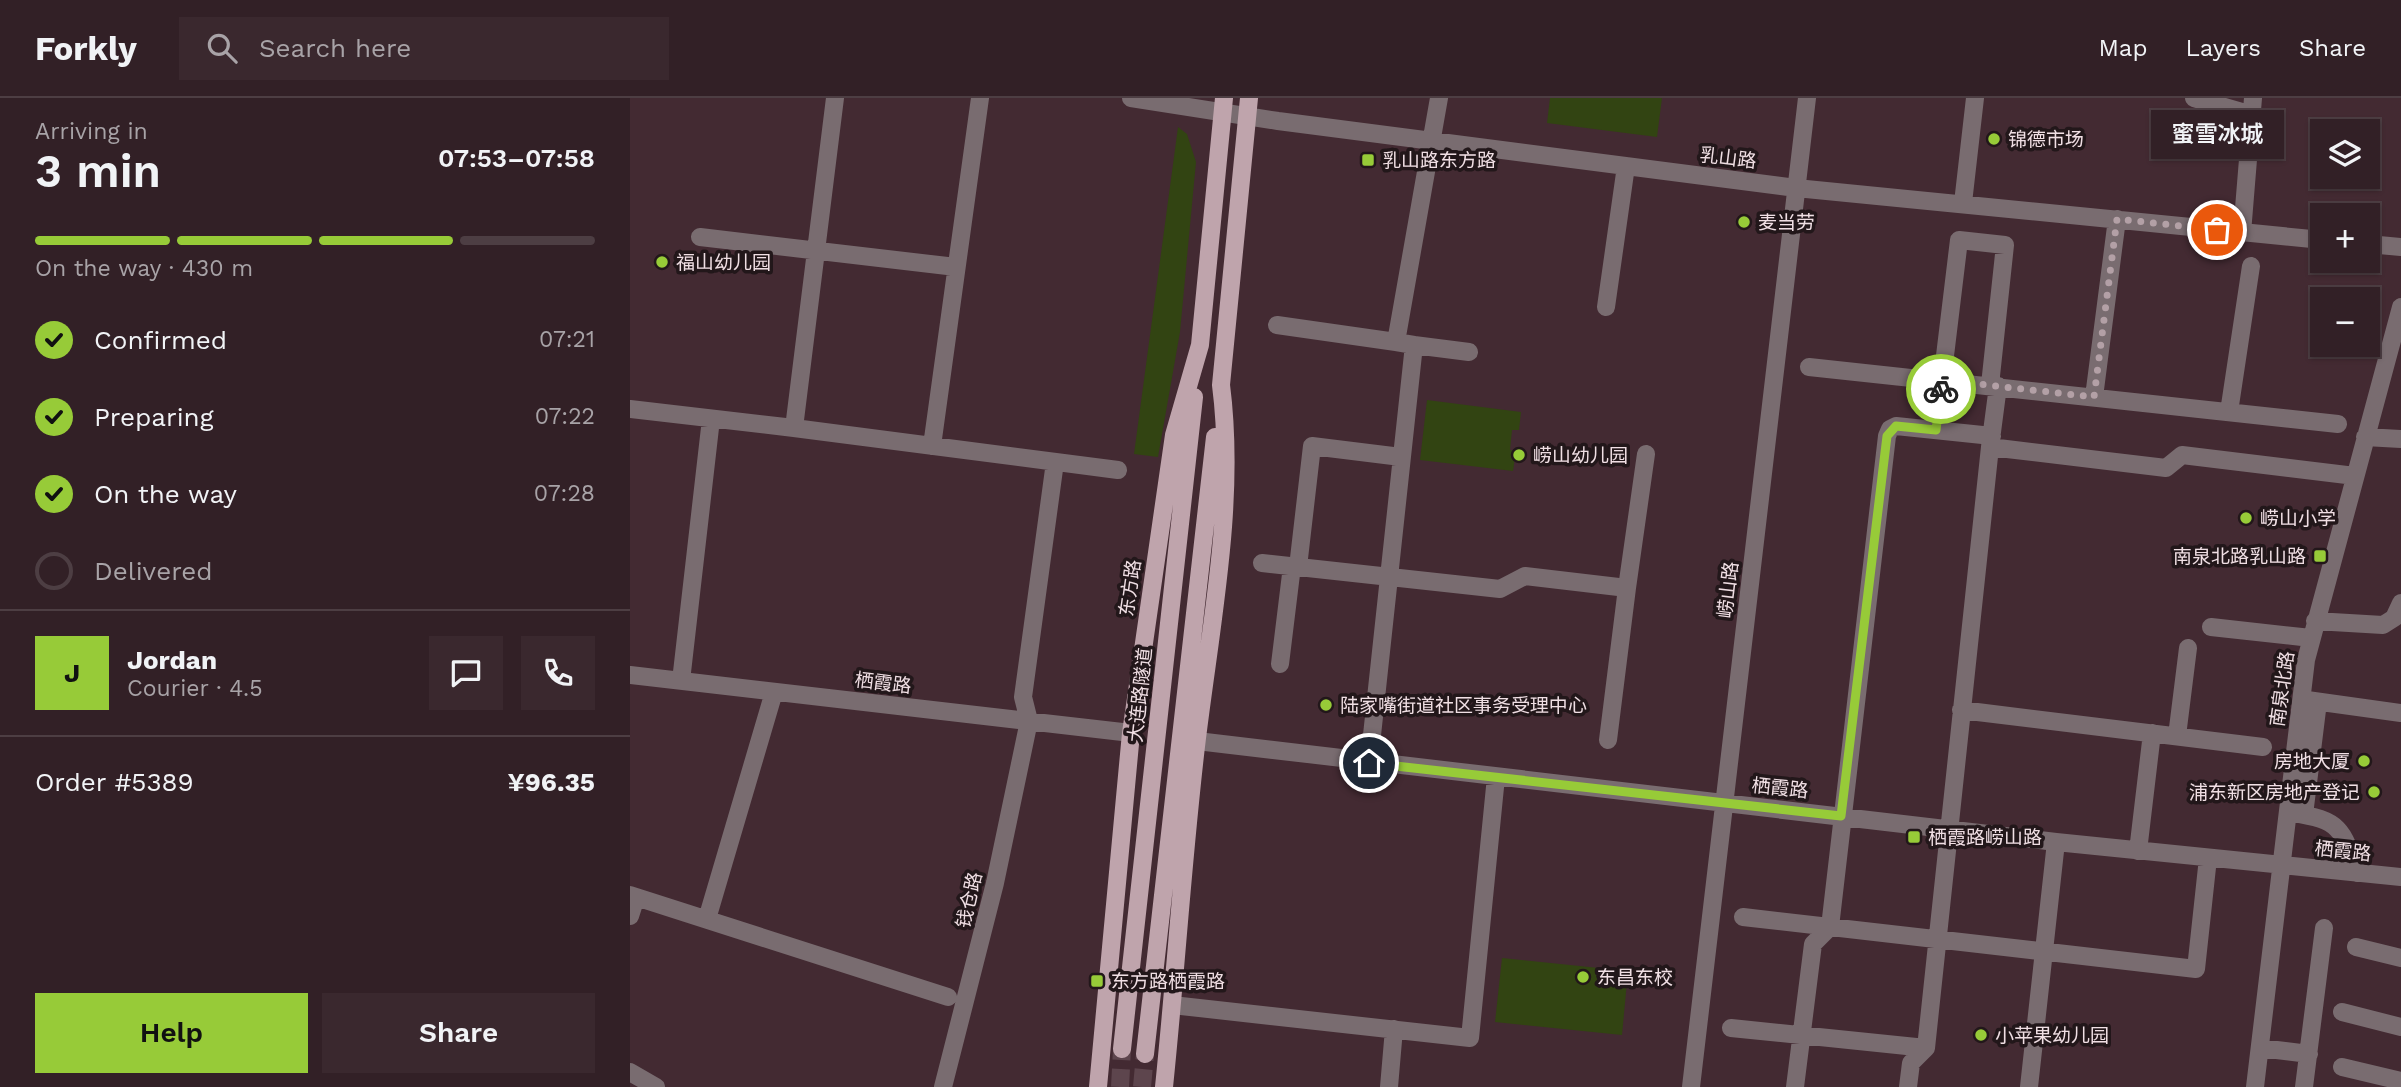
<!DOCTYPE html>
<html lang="en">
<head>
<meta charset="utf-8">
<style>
	body { margin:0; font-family:"Work Sans","Noto Sans SC",sans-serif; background:#3a282e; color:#f1f3f6; height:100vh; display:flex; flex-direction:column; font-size:26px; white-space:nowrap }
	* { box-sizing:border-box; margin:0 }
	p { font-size:23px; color:#a8a3a7 }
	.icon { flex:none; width:38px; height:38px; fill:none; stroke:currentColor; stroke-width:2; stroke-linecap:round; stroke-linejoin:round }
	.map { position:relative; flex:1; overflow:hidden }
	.sheet { display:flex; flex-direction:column; background:#322026; width:630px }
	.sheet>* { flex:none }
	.fabs { position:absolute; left:1680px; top:21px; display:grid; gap:14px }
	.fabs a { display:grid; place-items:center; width:70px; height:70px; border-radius:0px; background:#322026; box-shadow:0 2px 5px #0004,0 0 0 2px #4d3e43; font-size:35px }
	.pin { position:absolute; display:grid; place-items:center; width:60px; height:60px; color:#fff; margin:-30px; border:4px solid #fff; border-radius:50%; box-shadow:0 2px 7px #0007 }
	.courier { position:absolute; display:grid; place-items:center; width:70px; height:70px; margin:-35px; border:5px solid #97cb38; border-radius:50%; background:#fff; color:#222; box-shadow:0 2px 9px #0007 }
	.bubble { position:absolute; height:49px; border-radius:0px; background:#322026; box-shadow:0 2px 5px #0004,0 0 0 2px #4d3e43; font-size:23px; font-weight:600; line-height:49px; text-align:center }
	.head em { font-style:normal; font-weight:600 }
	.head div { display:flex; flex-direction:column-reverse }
	.head { display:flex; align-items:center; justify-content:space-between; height:119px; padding:0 35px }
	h1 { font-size:46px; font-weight:600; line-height:52px }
	.bar { display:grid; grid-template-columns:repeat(4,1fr); gap:10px 7px; align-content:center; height:84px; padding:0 35px }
	.bar i { height:9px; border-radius:5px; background:#4d3e43 }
	.bar .active { background:#97cb38 }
	.bar p { grid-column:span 4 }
	.line { display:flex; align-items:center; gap:18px; padding:0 35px; border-top:2px solid #4d3e43 }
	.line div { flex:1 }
	.round { display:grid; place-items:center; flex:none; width:74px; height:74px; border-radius:0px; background:#3a282e }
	ol { padding:0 35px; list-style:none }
	li { display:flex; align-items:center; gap:21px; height:77px }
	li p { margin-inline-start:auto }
	li .icon { padding:7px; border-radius:50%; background:#97cb38; color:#111; stroke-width:4 }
	li:last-child { color:#a8a3a7 }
	li i { width:38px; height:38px; border:4px solid #4d3e43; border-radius:50% }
	.button { display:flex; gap:14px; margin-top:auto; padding:14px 35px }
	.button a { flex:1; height:80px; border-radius:0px; background:#97cb38; color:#111; font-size:28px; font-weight:600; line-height:80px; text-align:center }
	.button a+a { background:#3a282e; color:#f1f3f6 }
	header { display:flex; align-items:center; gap:42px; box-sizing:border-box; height:98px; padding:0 35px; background:#322026; border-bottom:2px solid #4d3e43 }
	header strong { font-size:33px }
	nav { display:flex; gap:38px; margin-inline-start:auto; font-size:24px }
	.search { width:490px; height:63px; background:#3a282e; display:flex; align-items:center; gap:18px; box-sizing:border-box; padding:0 24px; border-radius:0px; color:#a8a3a7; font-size:26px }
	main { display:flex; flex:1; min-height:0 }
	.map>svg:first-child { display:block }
	.green { fill:#324412 }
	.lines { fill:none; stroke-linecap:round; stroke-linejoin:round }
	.major-tunnel { stroke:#5d454d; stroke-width:18; stroke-dasharray:18 9; stroke-linecap:butt }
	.minor { stroke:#796c70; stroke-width:18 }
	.major { stroke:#bfa4ac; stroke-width:18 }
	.done { stroke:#b3a0a6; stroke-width:7; stroke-dasharray:0 12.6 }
	.route { stroke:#97cb38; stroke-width:9 }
	.poi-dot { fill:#97cb38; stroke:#22171a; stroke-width:2.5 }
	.labels { text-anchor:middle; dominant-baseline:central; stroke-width:7; stroke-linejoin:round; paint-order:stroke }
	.poi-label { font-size:19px; fill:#f0dfe4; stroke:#22171a; text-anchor:start }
	.street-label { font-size:19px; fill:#f0dfe4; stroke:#22171a }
</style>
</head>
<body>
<header>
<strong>Forkly</strong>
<div class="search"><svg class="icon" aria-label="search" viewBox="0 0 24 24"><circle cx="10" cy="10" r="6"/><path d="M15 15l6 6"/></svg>Search here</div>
<nav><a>Map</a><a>Layers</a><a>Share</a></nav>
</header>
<main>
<section class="sheet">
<div class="head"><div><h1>3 min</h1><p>Arriving in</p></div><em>07:53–07:58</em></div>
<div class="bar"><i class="active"></i><i class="active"></i><i class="active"></i><i></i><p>On the way · 430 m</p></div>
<ol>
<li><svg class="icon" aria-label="check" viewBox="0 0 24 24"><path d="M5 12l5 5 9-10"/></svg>Confirmed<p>07:21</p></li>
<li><svg class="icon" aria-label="check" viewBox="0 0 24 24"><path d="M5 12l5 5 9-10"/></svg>Preparing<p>07:22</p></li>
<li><svg class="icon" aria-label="check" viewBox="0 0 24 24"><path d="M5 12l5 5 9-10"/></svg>On the way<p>07:28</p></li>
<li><i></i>Delivered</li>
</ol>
<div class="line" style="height:126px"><b class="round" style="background:#97cb38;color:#111">J</b><div><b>Jordan</b><p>Courier · 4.5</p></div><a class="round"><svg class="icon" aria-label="chat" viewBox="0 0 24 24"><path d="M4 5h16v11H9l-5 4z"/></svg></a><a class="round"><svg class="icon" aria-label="phone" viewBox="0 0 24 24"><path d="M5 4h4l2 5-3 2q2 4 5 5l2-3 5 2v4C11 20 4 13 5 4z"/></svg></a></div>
<div class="line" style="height:91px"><div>Order #5389</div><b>¥96.35</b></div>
<div class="button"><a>Help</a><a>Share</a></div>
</section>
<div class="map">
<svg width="1771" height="989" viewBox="0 0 1771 989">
	<rect width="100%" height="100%" fill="#432a32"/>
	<path class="green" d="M920,0h112l-5,39 -110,-14z
		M548,29l9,7 9,28 -16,170 -22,125 -24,-3z
		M797,302l94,12 -2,18h-7l-2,20 6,1 -3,20 -93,-11z
		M872,860l126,13 -6,64 -127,-13z"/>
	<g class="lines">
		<path class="major-tunnel" d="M490,989l2,-38
			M512,989l3,-33"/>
		<path class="minor" d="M501,0l147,23 518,67 526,52
			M1564,0l58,17
			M1333,105l12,-105
			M1612,135l11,-135
			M70,139l256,30
			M1738,146l33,3
			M976,209l20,-141
			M647,227l119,17 43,-244
			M784,247l55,7
			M1179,269l529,57
			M1464,299l23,-178
			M0,311l164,19 41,-330
			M1599,314l22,-146
			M164,330l324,42
			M1306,332l23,-190 46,5 -15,140
			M1735,339l36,2
			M302,348l48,-348
			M1360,349l8,-61
			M632,465l238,26 25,-13 102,12 -19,152
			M668,469l14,-121 89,11
			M997,490l19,-134
			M1685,523l68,4 11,-7 7,-15
			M1581,529l100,11
			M650,566l12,-98
			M0,577l501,58
			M51,583l30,-262
			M1677,602l94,13
			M1331,612l302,37
			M1547,638l11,-88
			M567,643l859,101 345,35
			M739,665l45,-418 -18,-3
			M1663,715c48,7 50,17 64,60
			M1674,717l14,-113
			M1508,753l14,-118
			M0,797l318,102
			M0,818l6,-19
			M1113,819l453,52 12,-111
			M77,821l67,-227
			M1726,849l45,11
			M542,907l298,33 26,-261
			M1712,914l59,15
			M1101,930l195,20
			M1630,950l49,6
			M1712,969l59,14
			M0,974l26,15
			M313,989l52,-204 34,-162 -6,-24 32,-235
			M759,989l5,-58
			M1061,989l116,-989
			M1165,989l18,-143 17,-17 57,-491 3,-7 6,-3 96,10
			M1278,989l3,-24 15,-15 64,-601 176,21 16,-13 173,21
			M1399,989l27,-245
			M1625,989l51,-427 95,-353
			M1674,989l20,-159"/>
		<path class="major" d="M492,951l72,-652
			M515,956l70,-617
			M468,989l33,-354 43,-298 26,-90 24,-247
			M534,989c12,-116 19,-233 33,-349 14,-115 39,-237 24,-353l28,-287"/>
	</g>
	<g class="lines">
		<path class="done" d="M1311,291l1,-9 152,17 23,-178 100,11"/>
		<path class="route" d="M739,665l472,53 46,-380 9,-10 40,4 5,-41"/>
	</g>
	<g class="poi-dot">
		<circle cx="1364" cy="41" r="7"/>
		<rect x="731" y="55" width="14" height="14" rx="3.5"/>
		<circle cx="1114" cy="124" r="7"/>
		<circle cx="32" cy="164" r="7"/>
		<circle cx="889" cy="357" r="7"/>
		<circle cx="1616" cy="420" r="7"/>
		<rect x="1683" y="451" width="14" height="14" rx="3.5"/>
		<circle cx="696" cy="607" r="7"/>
		<circle cx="1734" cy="663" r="7"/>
		<circle cx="1744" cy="694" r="7"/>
		<rect x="1277" y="732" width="14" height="14" rx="3.5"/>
		<circle cx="953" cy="879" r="7"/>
		<rect x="460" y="876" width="14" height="14" rx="3.5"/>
		<circle cx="1351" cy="937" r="7"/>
	</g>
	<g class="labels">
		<g class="poi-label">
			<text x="1378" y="41">锦德市场</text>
			<text x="752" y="62">乳山路东方路</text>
			<text x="1128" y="124">麦当劳</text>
			<text x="46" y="164">福山幼儿园</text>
			<text x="903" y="357">崂山幼儿园</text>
			<text x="1630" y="420">崂山小学</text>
			<text x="1676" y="458" text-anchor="end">南泉北路乳山路</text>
			<text x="710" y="607">陆家嘴街道社区事务受理中心</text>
			<text x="1720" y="663" text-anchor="end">房地大厦</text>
			<text x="1730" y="694" text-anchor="end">浦东新区房地产登记</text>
			<text x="1298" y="739">栖霞路崂山路</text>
			<text x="967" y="879">东昌东校</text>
			<text x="481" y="883">东方路栖霞路</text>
			<text x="1365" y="937">小苹果幼儿园</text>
		</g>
		<g class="street-label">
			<text transform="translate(1098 60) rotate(7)">乳山路</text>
			<text transform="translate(500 490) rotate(-82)">东方路</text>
			<text transform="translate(1098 492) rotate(-83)">崂山路</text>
			<text transform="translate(253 585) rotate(7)">栖霞路</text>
			<text transform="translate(1652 591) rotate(-82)">南泉北路</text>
			<text transform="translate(510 597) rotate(-84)">大连路隧道</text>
			<text transform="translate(1150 690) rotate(6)">栖霞路</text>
			<text transform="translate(1713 753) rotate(6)">栖霞路</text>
			<text transform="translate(339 802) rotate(-77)">钱仓路</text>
		</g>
	</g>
</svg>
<div class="fabs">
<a><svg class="icon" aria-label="layers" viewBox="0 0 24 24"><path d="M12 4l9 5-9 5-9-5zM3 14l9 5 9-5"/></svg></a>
<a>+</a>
<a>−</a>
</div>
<div class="pin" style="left:1587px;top:132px;background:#ea580c"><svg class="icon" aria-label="bag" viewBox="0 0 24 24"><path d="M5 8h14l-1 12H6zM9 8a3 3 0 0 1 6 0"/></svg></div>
<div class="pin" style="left:739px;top:665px;background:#1f2937"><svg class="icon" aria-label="home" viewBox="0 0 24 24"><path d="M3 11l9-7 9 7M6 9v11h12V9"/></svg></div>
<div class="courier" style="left:1311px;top:291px"><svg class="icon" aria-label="bike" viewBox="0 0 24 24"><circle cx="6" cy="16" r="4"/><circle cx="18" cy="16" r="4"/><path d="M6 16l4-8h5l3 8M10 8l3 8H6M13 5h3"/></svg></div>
<div class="bubble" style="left:1521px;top:12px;width:133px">蜜雪冰城</div>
</div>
</main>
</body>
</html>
